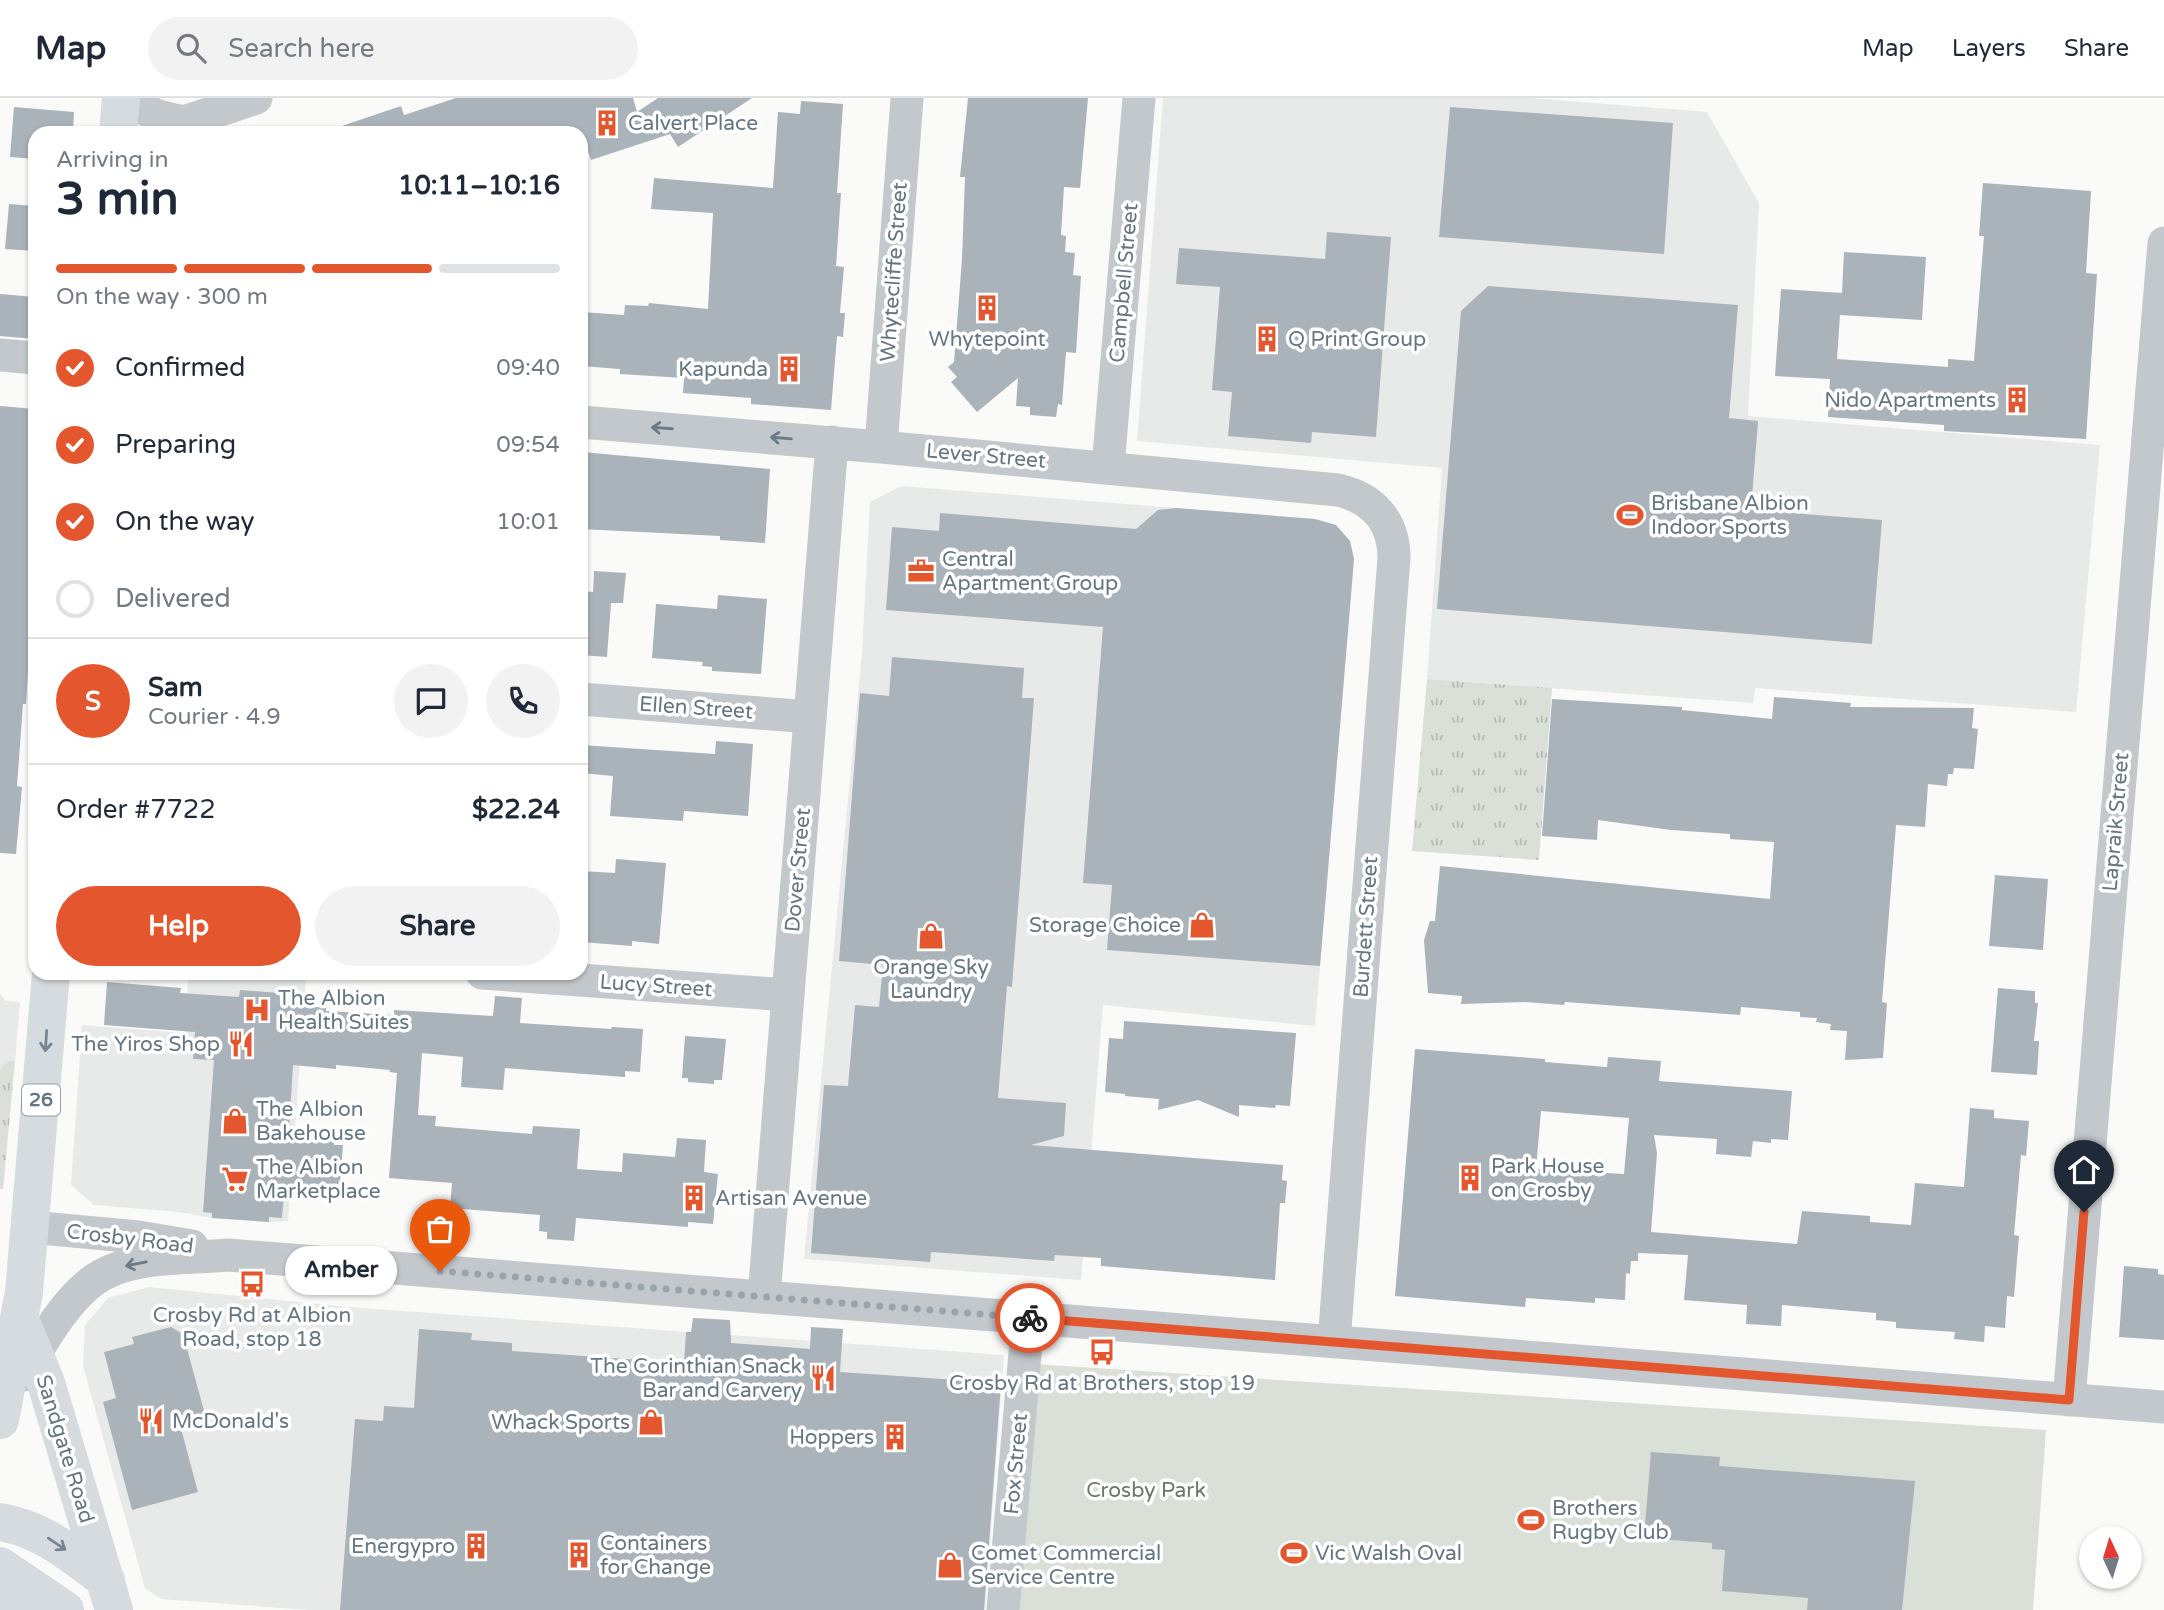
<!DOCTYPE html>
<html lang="en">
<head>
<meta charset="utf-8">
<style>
	body { margin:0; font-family:"Varela Round",sans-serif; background:#f2f2f3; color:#1f2937; height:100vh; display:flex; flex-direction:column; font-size:26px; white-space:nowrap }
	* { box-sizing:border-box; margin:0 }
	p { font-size:23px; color:#747a83 }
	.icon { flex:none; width:38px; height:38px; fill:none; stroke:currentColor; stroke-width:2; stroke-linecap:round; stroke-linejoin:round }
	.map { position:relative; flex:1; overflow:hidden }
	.details { position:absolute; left:28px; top:28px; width:560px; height:854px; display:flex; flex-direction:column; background:#fff; border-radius:21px; box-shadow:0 2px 5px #0004 }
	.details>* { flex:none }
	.needle { width:46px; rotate:356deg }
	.controls { position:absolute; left:2079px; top:1428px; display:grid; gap:14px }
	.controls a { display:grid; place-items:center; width:63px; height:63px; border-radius:50%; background:#fff; box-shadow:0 2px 5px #0004; font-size:35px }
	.pin { position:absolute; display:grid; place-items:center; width:60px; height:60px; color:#fff; margin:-72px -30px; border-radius:50% 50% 50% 0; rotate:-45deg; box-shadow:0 0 7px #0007 }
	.pin .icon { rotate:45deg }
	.courier { position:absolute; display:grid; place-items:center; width:70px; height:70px; margin:-35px; border:5px solid #e4572e; border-radius:50%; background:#fff; color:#222; box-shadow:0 2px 9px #0007 }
	.bubble { position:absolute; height:49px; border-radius:24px; background:#fff; box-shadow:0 2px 5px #0004; font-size:23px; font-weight:800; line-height:49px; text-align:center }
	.head em { font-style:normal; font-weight:800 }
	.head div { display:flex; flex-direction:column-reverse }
	.head { display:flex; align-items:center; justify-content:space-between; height:119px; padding:0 28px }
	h1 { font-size:46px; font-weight:800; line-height:52px }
	.bar { display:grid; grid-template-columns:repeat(4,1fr); gap:10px 7px; align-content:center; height:84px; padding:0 28px }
	.bar i { height:9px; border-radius:5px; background:#e0e1e3 }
	.bar .on { background:#e4572e }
	.bar p { grid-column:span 4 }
	.line { display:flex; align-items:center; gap:18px; padding:0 28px; border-top:2px solid #e0e1e3 }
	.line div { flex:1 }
	.round { display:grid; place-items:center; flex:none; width:74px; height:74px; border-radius:37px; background:#f2f2f3 }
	ol { padding:0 28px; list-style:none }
	li { display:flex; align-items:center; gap:21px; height:77px }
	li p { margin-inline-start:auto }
	li .icon { padding:7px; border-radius:50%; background:#e4572e; color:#fff; stroke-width:4 }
	li:last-child { color:#747a83 }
	li i { width:38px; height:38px; border:4px solid #e0e1e3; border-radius:50% }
	.action { display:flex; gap:14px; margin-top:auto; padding:14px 28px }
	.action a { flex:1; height:80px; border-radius:42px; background:#e4572e; color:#fff; font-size:28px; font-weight:800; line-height:80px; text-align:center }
	.action a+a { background:#f2f2f3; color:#1f2937 }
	header { display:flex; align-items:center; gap:42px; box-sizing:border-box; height:98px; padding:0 35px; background:#fff; border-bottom:2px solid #e0e1e3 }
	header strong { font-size:33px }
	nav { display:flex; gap:38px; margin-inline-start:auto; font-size:24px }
	.search { width:490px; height:63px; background:#f2f2f3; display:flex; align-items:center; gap:18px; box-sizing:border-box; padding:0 24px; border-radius:38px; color:#747a83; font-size:26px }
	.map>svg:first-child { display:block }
	.built { fill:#e8e9e9 }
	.grass { fill:url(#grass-tufts) }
	.pitch { fill:#dadfd7 }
	.building { fill:#aab3b9; fill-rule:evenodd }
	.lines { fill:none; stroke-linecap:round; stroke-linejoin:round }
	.minor { stroke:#c3c8cc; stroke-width:33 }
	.major { stroke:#d6dbdf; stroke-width:38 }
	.highway { stroke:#d6dbdf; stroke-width:38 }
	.oneway { stroke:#6a7a87 }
	.oneway2 { stroke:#768591 }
	.done { stroke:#99a4ac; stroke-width:7; stroke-dasharray:0 12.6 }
	.route { stroke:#e4572e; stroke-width:9 }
	.labels { text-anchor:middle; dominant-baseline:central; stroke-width:7; stroke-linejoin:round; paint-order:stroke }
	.shield { fill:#fff; stroke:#939fa8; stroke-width:2 }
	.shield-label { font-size:19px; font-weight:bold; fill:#657683 }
	.poi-label { font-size:21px; fill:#657683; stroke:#fff; text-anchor:start }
	.street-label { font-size:21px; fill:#657683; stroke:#fff }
	.park-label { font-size:21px; fill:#687a64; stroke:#fff }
</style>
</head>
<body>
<header>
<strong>Map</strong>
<div class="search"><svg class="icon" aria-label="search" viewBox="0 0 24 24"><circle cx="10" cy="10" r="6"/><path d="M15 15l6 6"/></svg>Search here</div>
<nav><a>Map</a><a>Layers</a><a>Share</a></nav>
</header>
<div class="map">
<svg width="2164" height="1512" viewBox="0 0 2164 1512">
	<defs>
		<pattern id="grass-tufts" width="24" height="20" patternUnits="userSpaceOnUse" patternTransform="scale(1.75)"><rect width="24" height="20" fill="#dadfd7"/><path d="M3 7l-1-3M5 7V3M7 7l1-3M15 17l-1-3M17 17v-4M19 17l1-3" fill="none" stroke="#b4b9b4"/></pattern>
	</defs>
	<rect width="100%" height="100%" fill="#fafaf8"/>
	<path class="built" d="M1163,0h368l176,14 52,91 -11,213 352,29 -24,267 -321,-24 -2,15 -326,-24 15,-211 -305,-27z
		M901,388l414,33 21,6 14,16 4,18 -39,467 -212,-21 -22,275 -277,-21 58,-606 8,-151z
		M189,875l117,6 -18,242 -19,1 -57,-4 -33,-6 -85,-7 -23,-20 11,-160 101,8z
		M0,896l6,7 14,1 -5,59h-7l-8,7z
		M149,1189l199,20 656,48 -19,255h-676l-148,-11 -16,-11 -62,-222 2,-41 23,-27z"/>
	<path class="grass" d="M1427,581l125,9 -13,172 -127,-9z
		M8,963h7l-12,128h-3v-121z"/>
	<path class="pitch" d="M1034,1266l1012,66 -13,180h-1015z"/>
	<path class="building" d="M456,0h177l4,14 21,-14h94l-74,49 -8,-13 -79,26 -4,-12 -5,2 -1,-17h-247l-1,-4 68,-23 3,9z
		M968,0h120l-8,90 -16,-1 -3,48 5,1 -1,16 10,1 -2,22 8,1 -5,77 -10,-1 -4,53 -4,-1 -2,13 -26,-2v-8l-14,-1 2,-28 -41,34 -26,-30 6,-5 -9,-10 6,-5 8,-103 3,-82h-5z
		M801,3l42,3 -6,89h4l-5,73 8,1 -4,46h5l-2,24 -6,-1 -6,74 -80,-6v-6l-68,-5 1,-15 -64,-4v-5l-39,-3v-54l43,3 1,-10 23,1 1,-3 59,6 5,-96 -62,-4 3,-31 119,10 5,-76 22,2z
		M14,9l60,5 -1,21h-38v26l-25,-2z
		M1450,9l223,16 -9,131 -225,-17z
		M1983,85l108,8 -5,82 11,1 -11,165 -142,-8v-6l-116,-8 2,-38 -55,-3 6,-87 61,4 2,-41 82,5 -4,63 -82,-5 -3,44 111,8v-8l26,2 10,-125h-5z
		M9,106l26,2v45l-30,-2z
		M1327,134l64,5 -15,200 -64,-5 -1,11 -83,-7 4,-44 -20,-2 8,-103 -44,-3 3,-36 146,11z
		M1488,188l250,19 -9,113 29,3 -7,89 131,10 -10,124 -435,-35 24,-298z
		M0,196l35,3v42l-35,-3z
		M0,308l35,3 -2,46h2v184l-5,-1 -4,66h-3l-6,82 5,1 -6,67 -16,-1z
		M582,354l188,17 -5,74 -45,-3v-4l-139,-7z
		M1176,410l139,11 21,6 14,16 4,18 -34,407 -213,-16 5,-65 -29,-2 20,-256 -217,-17 6,-83 47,4 1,-18 196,16 22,-19z
		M594,473l32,2 -3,30h-12l-4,54 -26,-2v-64l12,1z
		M718,497l49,4 -6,75 -49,-3v-4l-10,-1 1,-4 -51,-4 4,-54 61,5z
		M892,559l132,11 -2,30h12l-22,289 -5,-1 -9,112 68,5 -2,33 -33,9 252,20 -1,15 5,1 -2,22h-5l-5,77 -174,-14v-8l-46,-3 -1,6 -123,-9 -1,10 -119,-9 13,-168 24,1 7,-81 24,2 4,-42 -44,-4 21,-268 29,3z
		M1774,599l77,6 -1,4 124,1 -2,20 6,1 -4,40 -20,-1 -1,6h-5l-1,12 -19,-2 -3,43 -29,-2 -14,177 5,1 -4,55 -38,2 2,-29 -17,-1 1,-6 -15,-2 1,-4 -17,-1v-5l-59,-5 -1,8 -175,-13 -1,3 -39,-3 -64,2 1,-8 -34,-3 -4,-53 6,-19h5l5,-55 330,33 4,-57 -44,-3v-5l-59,-4 -73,-10 -1,20 -55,-4 10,-137 130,8v3l90,9z
		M716,643l37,3 -5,72 -64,-5 -1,10 -73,-5 3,-40 -32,-3v-28l134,9z
		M616,761l50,4 -7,81 -27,-3v5l-51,-4v-71l34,2z
		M1995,777l53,4 -5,71 -54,-4z
		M107,884l74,6 -1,5 59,4 1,-7 51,4v8h7v3l28,3v3l68,4v-5l99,6 2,-20 27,2 -2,25 91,6 1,-2 31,2 -3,43 -15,-1v6l-120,-9 -2,22 -42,-3 2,-30 -41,-4 -4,62 18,1 -1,10 97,8 1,-8 47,3 -3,40 45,3 1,-19 52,4 2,-19 29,2 -2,32 14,2 -5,50 -25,-2v5l-112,-9 -2,23 -27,-2v-7l-8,-1 1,-16 -90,-7 2,-25 -63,-5 8,-105 -8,-1 1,-2 -54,-5v4l-43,-4 -4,64 27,2 -1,7 20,2 -1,5h9l-4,52 -55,-4 -2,25 -13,-1v5l-57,-4v-5l-9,-1 11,-152 -21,-1 2,-27 -91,-7z
		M1998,890l37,3v12h3l-4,38h5l-2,34 -46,-3z
		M1124,923l172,12 -6,73 -14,-1 -1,3 -36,-3v12l-41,-17 -40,10 1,-11 -34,-3v-2l-20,-2 4,-54 14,1z
		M685,938l41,3 -4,41h-8v4l-26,-2v-4h-6z
		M1415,951l130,10v3l62,5 1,-10 53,4 -2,20 133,10 -4,49 -17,-1v4l-18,-2 -2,16 -35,-3 1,-15 -63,-4 3,18 -6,79 146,12 5,-33 68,5v6l41,3 4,-42 49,4 6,-79 24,2v8l35,3 -3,35 -5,-1 -7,80 5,1 -5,61 -7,-1 -2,32 -20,-2 -1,16 -30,-3 1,-7 -59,-4v-6l-20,-2v-7l-94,-8 -1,21 -35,-2 1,-19 -63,-5 4,-45 -50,-2v8h-7l-1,13 -4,-1 -1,27 -30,-2v5l-69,-5 -1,9 -130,-11zM1541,1013l88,7 -5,56 -88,-5z
		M2124,1168l34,3v5l6,1v65l-45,-3z
		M693,1220l37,2 1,23 79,6 1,-22 32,2 -3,43 161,11 -17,227h-644l15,-191 28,2 1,-15 30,2 5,-79 53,4 -1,7 41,3v8l172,12 2,-31h5z
		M171,1229l12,7 23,84 -26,7 18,67 -66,18 -29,-108 13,-4 -12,-46 30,-8 -2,-7z
		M1651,1354l69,5 -1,9 196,15 -13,129h-95l1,-12 -86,-7 3,-41 -13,-1v-6l-68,-5z"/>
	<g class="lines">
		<path class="minor" d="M133,0c16,18 28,19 51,24
			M168,35l16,-11 72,-24
			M0,257l35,3
			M581,324l300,25 457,43c35,8 56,31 56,68l-60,784
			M881,349l26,-349
			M1108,369l31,-369
			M581,601l229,18
			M482,875l306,22
			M30,1129l108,10 54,9
			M764,1199l68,-855
			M23,1277c18,-32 46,-82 79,-100 36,-20 86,-16 126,-20l1936,152
			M2069,1302l95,-1157
			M1003,1512l25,-292"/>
		<path class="major" d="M20,1221l26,64 68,227
			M0,1424c43,7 72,33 106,58
			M0,1468l65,44
			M0,1507l29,-2 30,6"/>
		<path class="highway" d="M118,35l3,-35
			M0,1322l24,-128 27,-319"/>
	</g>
	<defs><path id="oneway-shaft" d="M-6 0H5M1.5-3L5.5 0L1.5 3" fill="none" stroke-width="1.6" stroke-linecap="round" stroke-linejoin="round" transform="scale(1.75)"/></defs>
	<g class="oneway">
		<use href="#oneway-shaft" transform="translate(662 330) rotate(-176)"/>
		<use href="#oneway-shaft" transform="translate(781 340) rotate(-175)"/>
		<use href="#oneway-shaft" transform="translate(136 1166) rotate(169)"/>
	</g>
	<g class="oneway2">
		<use href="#oneway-shaft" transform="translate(46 943) rotate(94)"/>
		<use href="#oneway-shaft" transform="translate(57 1446) rotate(34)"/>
	</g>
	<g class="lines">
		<path class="done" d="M440,1173l590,47"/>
		<path class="route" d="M1030,1220l1039,82 15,-188"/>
	</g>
	<defs>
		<g id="building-bare" transform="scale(2.1)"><path d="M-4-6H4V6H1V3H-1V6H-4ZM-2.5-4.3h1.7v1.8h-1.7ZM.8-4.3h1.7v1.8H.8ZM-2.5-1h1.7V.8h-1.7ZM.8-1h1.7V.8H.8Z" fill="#e4572e" stroke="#fff" stroke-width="2.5" paint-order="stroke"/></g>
		<g id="stadium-bare" transform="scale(2.1)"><path d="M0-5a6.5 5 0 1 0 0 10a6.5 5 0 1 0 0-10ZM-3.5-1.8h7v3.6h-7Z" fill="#e4572e" stroke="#fff" stroke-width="2.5" paint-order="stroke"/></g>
		<g id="office-bare" transform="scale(2.1)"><path d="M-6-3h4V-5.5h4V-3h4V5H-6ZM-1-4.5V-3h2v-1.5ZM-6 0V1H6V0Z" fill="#e4572e" stroke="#fff" stroke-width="2.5" paint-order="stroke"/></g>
		<g id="shop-bare" transform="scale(2.1)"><path d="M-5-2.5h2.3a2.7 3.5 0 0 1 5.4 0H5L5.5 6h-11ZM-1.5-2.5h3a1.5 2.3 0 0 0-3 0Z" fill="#e4572e" stroke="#fff" stroke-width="2.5" paint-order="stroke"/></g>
		<g id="hospital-bare" transform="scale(2.1)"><path d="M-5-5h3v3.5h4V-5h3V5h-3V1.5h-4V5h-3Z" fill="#e4572e" stroke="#fff" stroke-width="2.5" paint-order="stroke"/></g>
		<g id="restaurant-bare" transform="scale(2.1)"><path d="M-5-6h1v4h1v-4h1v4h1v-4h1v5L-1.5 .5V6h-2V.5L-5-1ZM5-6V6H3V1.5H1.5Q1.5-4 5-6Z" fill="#e4572e" stroke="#fff" stroke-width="2.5" paint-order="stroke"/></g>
		<g id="supermarket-bare" transform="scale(2.1)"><path d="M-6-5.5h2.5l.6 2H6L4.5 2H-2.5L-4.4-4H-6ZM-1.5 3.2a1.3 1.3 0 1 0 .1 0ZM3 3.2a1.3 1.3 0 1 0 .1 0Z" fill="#e4572e" stroke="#fff" stroke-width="2.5" paint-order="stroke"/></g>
		<g id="bus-bare" transform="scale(2.1)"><path d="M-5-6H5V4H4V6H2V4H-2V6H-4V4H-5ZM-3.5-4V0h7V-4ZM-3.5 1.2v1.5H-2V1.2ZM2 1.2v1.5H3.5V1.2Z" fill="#e4572e" stroke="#fff" stroke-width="2.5" paint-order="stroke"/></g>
	</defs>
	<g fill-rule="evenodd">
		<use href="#building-bare" x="607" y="25"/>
		<use href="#building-bare" x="987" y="210"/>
		<use href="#building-bare" x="1267" y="241"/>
		<use href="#building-bare" x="789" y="271"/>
		<use href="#building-bare" x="2017" y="302"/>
		<use href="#stadium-bare" x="1630" y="417"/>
		<use href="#office-bare" x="921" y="473"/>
		<use href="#shop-bare" x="1202" y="827"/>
		<use href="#shop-bare" x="931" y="838"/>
		<use href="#hospital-bare" x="257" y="912"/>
		<use href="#restaurant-bare" x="241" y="946"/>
		<use href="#shop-bare" x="235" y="1023"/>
		<use href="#building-bare" x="1470" y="1080"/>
		<use href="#supermarket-bare" x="235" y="1081"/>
		<use href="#building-bare" x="694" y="1100"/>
		<use href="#bus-bare" x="252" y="1186"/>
		<use href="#bus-bare" x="1102" y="1254"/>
		<use href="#restaurant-bare" x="823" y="1280"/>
		<use href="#restaurant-bare" x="151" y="1323"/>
		<use href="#shop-bare" x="651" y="1324"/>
		<use href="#building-bare" x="895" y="1339"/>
		<use href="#stadium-bare" x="1531" y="1422"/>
		<use href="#building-bare" x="476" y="1448"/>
		<use href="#stadium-bare" x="1294" y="1455"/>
		<use href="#building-bare" x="579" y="1457"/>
		<use href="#shop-bare" x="950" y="1467"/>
	</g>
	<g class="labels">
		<rect class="shield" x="22" y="986.5" width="38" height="31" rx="5"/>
		<g class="shield-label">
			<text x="41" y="1002">26</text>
		</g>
		<g class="poi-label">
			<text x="628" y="25">Calvert Place</text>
			<text x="987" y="241" text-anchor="middle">Whytepoint</text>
			<text x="1288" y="241">Q Print Group</text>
			<text x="768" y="271" text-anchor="end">Kapunda</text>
			<text x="1996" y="302" text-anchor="end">Nido Apartments</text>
			<text x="1651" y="405">Brisbane Albion<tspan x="1651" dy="24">Indoor Sports</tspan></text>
			<text x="942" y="461">Central<tspan x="942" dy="24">Apartment Group</tspan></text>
			<text x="1181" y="827" text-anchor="end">Storage Choice</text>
			<text x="931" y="869" text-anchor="middle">Orange Sky<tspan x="931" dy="24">Laundry</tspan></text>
			<text x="278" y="900">The Albion<tspan x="278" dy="24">Health Suites</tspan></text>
			<text x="220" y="946" text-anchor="end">The Yiros Shop</text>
			<text x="256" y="1011">The Albion<tspan x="256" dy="24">Bakehouse</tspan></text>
			<text x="1491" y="1068">Park House<tspan x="1491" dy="24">on Crosby</tspan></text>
			<text x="256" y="1069">The Albion<tspan x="256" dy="24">Marketplace</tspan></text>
			<text x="715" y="1100">Artisan Avenue</text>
			<text x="252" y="1217" text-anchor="middle">Crosby Rd at Albion<tspan x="252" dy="24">Road, stop 18</tspan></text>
			<text x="802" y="1268" text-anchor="end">The Corinthian Snack<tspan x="802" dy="24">Bar and Carvery</tspan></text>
			<text x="1102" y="1285" text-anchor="middle">Crosby Rd at Brothers, stop 19</text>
			<text x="172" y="1323">McDonald's</text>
			<text x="630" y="1324" text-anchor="end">Whack Sports</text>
			<text x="874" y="1339" text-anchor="end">Hoppers</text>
			<text x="1552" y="1410">Brothers<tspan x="1552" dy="24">Rugby Club</tspan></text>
			<text x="600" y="1445">Containers<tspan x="600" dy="24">for Change</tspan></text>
			<text x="455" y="1448" text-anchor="end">Energypro</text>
			<text x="971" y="1455">Comet Commercial<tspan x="971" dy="24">Service Centre</tspan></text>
			<text x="1315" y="1455">Vic Walsh Oval</text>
		</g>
		<g class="street-label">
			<text transform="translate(894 174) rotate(-86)">Whytecliffe Street</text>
			<text transform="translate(1124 185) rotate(-85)">Campbell Street</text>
			<text transform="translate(986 358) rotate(5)">Lever Street</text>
			<text transform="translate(696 610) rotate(4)">Ellen Street</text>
			<text transform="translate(2116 724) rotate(-85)">Lapraik Street</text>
			<text transform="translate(798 772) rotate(-85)">Dover Street</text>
			<text transform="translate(1366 829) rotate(-86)">Burdett Street</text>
			<text transform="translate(656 888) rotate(4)">Lucy Street</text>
			<text transform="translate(130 1141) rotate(7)">Crosby Road</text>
			<text transform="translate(65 1351) rotate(73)">Sandgate Road</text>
			<text transform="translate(1016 1366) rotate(-85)">Fox Street</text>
		</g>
		<g class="park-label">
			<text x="1146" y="1392">Crosby Park</text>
		</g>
	</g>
</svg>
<div class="controls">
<a><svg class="needle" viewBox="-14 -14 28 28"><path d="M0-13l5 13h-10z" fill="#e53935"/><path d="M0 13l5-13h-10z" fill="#747a83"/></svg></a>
</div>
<div class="pin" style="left:440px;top:1173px;background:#ea580c"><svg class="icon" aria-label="bag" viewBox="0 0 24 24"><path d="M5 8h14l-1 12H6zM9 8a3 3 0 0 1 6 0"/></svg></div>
<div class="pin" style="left:2084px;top:1114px;background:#1f2937"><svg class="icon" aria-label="home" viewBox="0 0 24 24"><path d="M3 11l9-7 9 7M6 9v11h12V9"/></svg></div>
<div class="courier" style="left:1030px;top:1220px"><svg class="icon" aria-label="bike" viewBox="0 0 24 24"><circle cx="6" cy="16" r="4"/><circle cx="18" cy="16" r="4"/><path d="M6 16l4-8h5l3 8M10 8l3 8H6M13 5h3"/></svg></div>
<div class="bubble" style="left:285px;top:1148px;width:112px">Amber</div>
<section class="details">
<div class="head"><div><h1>3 min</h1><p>Arriving in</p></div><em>10:11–10:16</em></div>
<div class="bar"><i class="on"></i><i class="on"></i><i class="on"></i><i></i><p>On the way · 300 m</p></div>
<ol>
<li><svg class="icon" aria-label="check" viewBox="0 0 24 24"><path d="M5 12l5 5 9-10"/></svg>Confirmed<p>09:40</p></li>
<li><svg class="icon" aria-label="check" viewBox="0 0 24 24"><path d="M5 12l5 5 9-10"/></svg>Preparing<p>09:54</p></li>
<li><svg class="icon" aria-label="check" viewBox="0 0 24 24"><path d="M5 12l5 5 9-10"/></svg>On the way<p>10:01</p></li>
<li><i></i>Delivered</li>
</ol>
<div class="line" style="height:126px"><b class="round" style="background:#e4572e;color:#fff">S</b><div><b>Sam</b><p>Courier · 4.9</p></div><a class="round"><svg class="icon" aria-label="chat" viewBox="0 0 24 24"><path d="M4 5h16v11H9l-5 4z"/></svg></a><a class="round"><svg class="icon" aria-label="phone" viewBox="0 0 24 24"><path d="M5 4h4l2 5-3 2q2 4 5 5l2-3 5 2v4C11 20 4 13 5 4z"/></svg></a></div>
<div class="line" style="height:91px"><div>Order #7722</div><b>$22.24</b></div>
<div class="action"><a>Help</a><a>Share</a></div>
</section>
</div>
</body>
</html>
